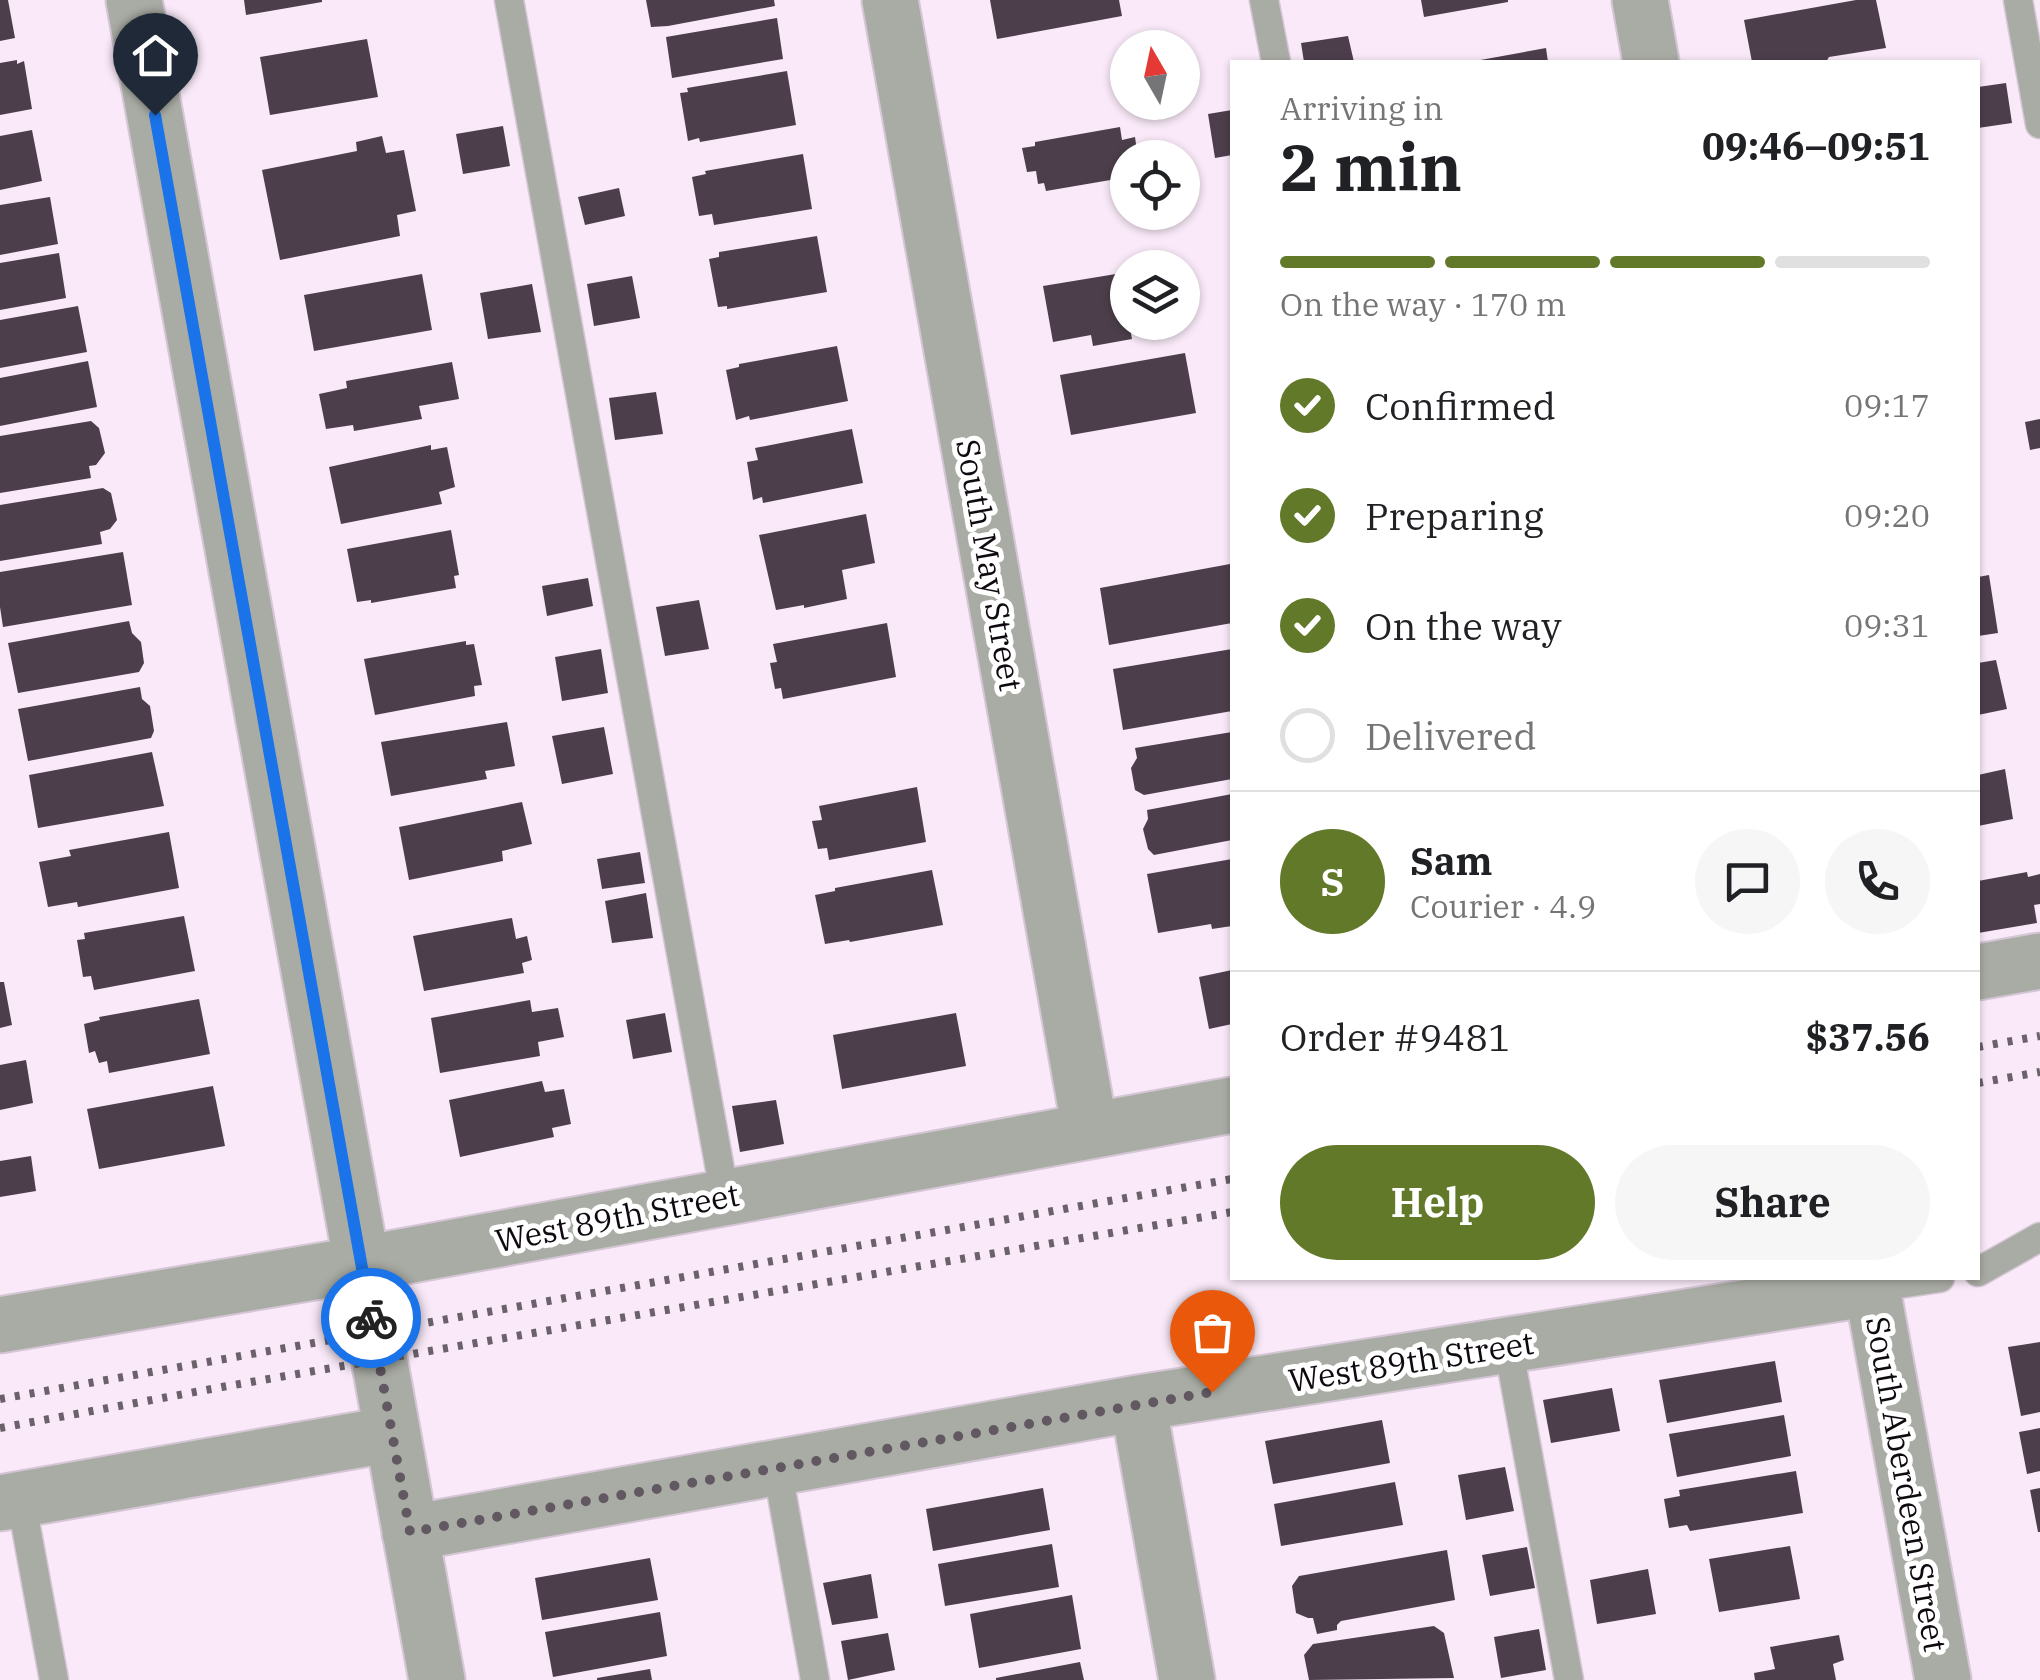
<!DOCTYPE html>
<html lang="en">
<head>
<meta charset="utf-8">
<style>
	body { margin:0; font-family:"IBM Plex Serif",serif; background:#f6f6f6; color:#202124; height:100vh; display:flex; flex-direction:column; font-size:38px; white-space:nowrap }
	* { box-sizing:border-box; margin:0 }
	p { font-size:32px; color:#757577 }
	.icon { flex:none; width:55px; height:55px; fill:none; stroke:currentColor; stroke-width:2; stroke-linecap:round; stroke-linejoin:round }
	.map { position:relative; flex:1; overflow:hidden }
	.side { position:absolute; left:1230px; top:60px; width:750px; height:1220px; display:flex; flex-direction:column; background:#fff; border-radius:0px; box-shadow:0 2px 8px #0004 }
	.side>* { flex:none }
	.needle { width:65px; rotate:351deg }
	.fabs { position:absolute; left:1110px; top:30px; display:grid; gap:20px }
	.fabs a { display:grid; place-items:center; width:90px; height:90px; border-radius:50%; background:#fff; box-shadow:0 2px 8px #0004; font-size:50px }
	.pin { position:absolute; display:grid; place-items:center; width:85px; height:85px; color:#fff; margin:-102px -42px; border-radius:50% 50% 50% 0; rotate:-45deg; box-shadow:0 0 10px #0007 }
	.pin .icon { rotate:45deg }
	.courier { position:absolute; display:grid; place-items:center; width:100px; height:100px; margin:-50px; border:8px solid #1a73e8; border-radius:50%; background:#fff; color:#222; box-shadow:0 2px 12px #0007 }
	.headline em { font-style:normal; font-weight:800 }
	.headline div { display:flex; flex-direction:column-reverse }
	.headline { display:flex; align-items:center; justify-content:space-between; height:170px; padding:0 50px }
	h1 { font-size:65px; font-weight:800; line-height:75px }
	.bar { display:grid; grid-template-columns:repeat(4,1fr); gap:15px 10px; align-content:center; height:120px; padding:0 50px }
	.bar i { height:12px; border-radius:8px; background:#e0e0e0 }
	.bar .selected { background:#63792a }
	.bar p { grid-column:span 4 }
	.line { display:flex; align-items:center; gap:25px; padding:0 50px; border-top:2px solid #e0e0e0 }
	.line div { flex:1 }
	.round { display:grid; place-items:center; flex:none; width:105px; height:105px; border-radius:52px; background:#f6f6f6 }
	ol { padding:0 50px; list-style:none }
	li { display:flex; align-items:center; gap:30px; height:110px }
	li p { margin-inline-start:auto }
	li .icon { padding:10px; border-radius:50%; background:#63792a; color:#fff; stroke-width:4 }
	li:last-child { color:#757577 }
	li i { width:55px; height:55px; border:5px solid #e0e0e0; border-radius:50% }
	.primary-button { display:flex; gap:20px; margin-top:auto; padding:20px 50px }
	.primary-button a { flex:1; height:115px; border-radius:60px; background:#63792a; color:#fff; font-size:40px; font-weight:800; line-height:115px; text-align:center }
	.primary-button a+a { background:#f6f6f6; color:#202124 }
	.map>svg:first-child { display:block }
	.building { fill:#4c3f4b }
	.lines { fill:none; stroke-linecap:round; stroke-linejoin:round }
	.service-casing { stroke:#d4c6d4; stroke-width:31 }
	.minor-casing { stroke:#d4c6d4; stroke-width:59 }
	.service { stroke:#a9aca4; stroke-width:28 }
	.minor { stroke:#a9aca4; stroke-width:55 }
	.rail { stroke:#6a616a; stroke-width:8; stroke-dasharray:5 10; stroke-linecap:butt }
	.done { stroke:#615861; stroke-width:10; stroke-dasharray:0 18 }
	.route { stroke:#1a73e8; stroke-width:12 }
	.labels { text-anchor:middle; dominant-baseline:central; stroke-width:10; stroke-linejoin:round; paint-order:stroke }
	.street-label { font-size:32px; fill:#0f0a0f; stroke:#fff }
</style>
</head>
<body>
<div class="map">
<svg width="2040" height="1680" viewBox="0 0 2040 1680">
	<rect width="100%" height="100%" fill="#faeaf9"/>
	<path class="building" d="M0,0h8l7,38 -15,3z
		M244,0h78v2l-76,13z
		M646,0h128l1,6 -107,20 -17,1z
		M990,0h129l3,16 -125,23z
		M1421,0h87v2l-84,15z
		M1856,0h20l10,48 -57,9 -3,5h-74l-8,-42z
		M777,18l6,41 -111,19 -6,-41z
		M1348,36l6,26h-50l-3,-19z
		M367,39l11,58 -108,18 -10,-58z
		M1546,48l2,14h-73v-1z
		M17,60v4l7,-3 8,48 -32,6v-52z
		M787,71l9,54 -96,17 -1,-4 -11,3 -8,-48 8,-1 -1,-4z
		M2006,83l6,40 -34,5v-41z
		M1232,110v45l-17,3 -7,-44z
		M503,126l7,40 -47,8 -7,-40z
		M1120,127l2,13 13,-3 3,21h-10v19l-82,14 -2,-8 -6,1 -2,-13 -9,1 -5,-24 13,-2v-4z
		M32,130l10,51 -42,9v-54z
		M382,136l4,17 18,-3 12,61 -19,4 3,21 -120,24 -18,-90 95,-19 -1,-9z
		M803,154l9,55 -98,16 -2,-11 -13,2 -7,-39 14,-3 -1,-3z
		M619,188l6,28 -40,9 -7,-28z
		M50,197l8,47 -58,11v-50z
		M817,236l10,56 -100,17v-3l-9,1 -9,-48 10,-2v-5z
		M59,253l7,45 -66,12v-47z
		M1128,272v50h23v2l-21,4 2,11 -39,7 -2,-11 -38,7 -10,-56z
		M422,274l10,56 -118,21 -10,-56z
		M632,276l8,42 -46,8 -7,-42z
		M532,284l9,48 -53,7 -8,-46z
		M78,306l9,46 -87,16v-48z
		M837,346l11,55 -98,19 -1,-4 -13,4 -10,-50 13,-3v-3z
		M1185,353l11,60 -125,22 -11,-60z
		M88,361l9,46 -97,19v-48z
		M452,362l7,37 -40,7 3,13 -68,12 -1,-6 -27,4 -7,-35 28,-6 -1,-7z
		M656,392l7,42 -48,6 -6,-42z
		M2040,419v29l-10,2 -5,-28z
		M91,421l8,7 6,25 -9,12 -7,1 2,12 -91,15v-57z
		M852,429l11,54 -100,20 -1,-6 -9,3 -6,-38 11,-2 -3,-12z
		M431,445v5l16,-3 8,40 -16,5 3,12 -101,20 -12,-57z
		M103,488l8,5 6,27 -7,9 -10,3 2,12 -102,17v-56z
		M866,514l9,49 -33,7 5,29 -43,9v-3l-28,5 -17,-75z
		M451,530l8,45 -5,1 2,12 -85,15v-3l-14,2 -10,-53z
		M123,552l9,53 -129,22 -3,-20v-35z
		M1230,564l2,14v45l-123,22 -9,-57z
		M1989,575l9,58 -20,3v-59z
		M588,578l5,28 -46,10 -5,-30z
		M699,600l10,49 -44,7 -9,-49z
		M129,621l3,12 9,9 3,21 -5,9 -121,21 -10,-50z
		M887,623l9,54 -113,22 -2,-11 -6,1 -5,-26 7,-1 -4,-18z
		M466,641v4l8,-1 8,41 -8,1 1,10 -100,19 -11,-56z
		M601,649l7,44 -46,8 -7,-44z
		M1232,649v62l-109,19 -10,-61z
		M1996,660l11,49 -29,6v-52z
		M140,687l2,12 8,7 4,25 -3,7 -123,23 -10,-52z
		M507,722l8,44 -30,5 2,8 -96,17 -10,-54z
		M604,727l9,47 -51,10 -10,-48z
		M1232,732v47l-88,16 -9,-5 -4,-22 6,-10 -2,-10z
		M152,752l12,54 -126,22 -9,-53z
		M2005,769l8,50 -35,7v-51z
		M917,787l9,55 -97,18 -2,-12 -9,1 -6,-28 10,-1 -3,-14z
		M1232,794v46l-78,15 -6,-6 -5,-20 5,-10 -1,-9z
		M522,802l10,42 -30,7 1,10 -94,19 -10,-53z
		M169,832l10,56 -101,19 -1,-5 -29,5 -9,-45 32,-6 -2,-6z
		M640,852l5,31 -43,6 -5,-30z
		M1232,859v67l-20,3 -1,-5 -53,9 -11,-59z
		M932,870l11,55 -93,17 -1,-2 -24,4 -10,-49 20,-4v-3z
		M2027,872l1,5 12,-3v30l-6,1 3,18 -59,10v-52z
		M646,893l7,45 -41,5 -7,-42z
		M184,916l11,55 -101,19 -3,-14 -8,1 -6,-37 8,-1 -1,-6z
		M512,918l4,21 11,-3 5,24 -10,3 2,10 -100,18 -11,-55z
		M1232,970v54l-23,5 -10,-52z
		M0,982h4l8,43 -12,3z
		M199,999l11,55 -101,19 -2,-12 -8,2 -4,-12 -6,2 -5,-29 16,-4 -1,-3z
		M530,1000l2,12 26,-4 6,29 -26,5 2,14 -100,17 -9,-55z
		M665,1013l7,39 -39,7 -7,-39z
		M956,1013l10,53 -124,23 -9,-54z
		M26,1060l7,43 -33,7v-45z
		M542,1081l3,11 19,-3 7,35 -19,4 2,9 -94,20 -11,-57z
		M213,1086l12,60 -126,23 -12,-60z
		M776,1100l8,44 -44,8 -8,-46z
		M31,1156l5,35 -36,6v-36z
		M2040,1342v70l-19,4 -13,-69z
		M1775,1361l7,41 -115,21 -8,-43z
		M1612,1388l8,43 -69,12 -8,-43z
		M1784,1415l7,41 -114,21 -8,-43z
		M1382,1420l8,43 -117,21 -8,-43z
		M2040,1428v43l-13,3 -8,-42z
		M1505,1467l9,44 -48,9 -8,-45z
		M1796,1471l7,42 -113,18 -3,-6 -18,3 -5,-29 16,-3 -1,-6z
		M1395,1482l8,43 -122,21 -7,-42z
		M1043,1488l7,42 -117,21 -7,-42z
		M2040,1488v44h-2l-8,-42z
		M1052,1544l7,43 -114,19 -7,-42z
		M1790,1546l10,53 -81,13 -10,-53z
		M1527,1547l8,41 -45,8 -8,-41z
		M1447,1550l8,50 -114,21 -4,4v5l-20,4 -4,-16h-5l-12,-5 -4,-27 7,-10z
		M650,1558l8,42 -116,20 -7,-42z
		M1648,1569l8,45 -59,10 -7,-44z
		M871,1574l7,44 -46,7 -9,-42z
		M1072,1595l9,54 -102,19 -9,-54z
		M660,1612l7,44 -114,21 -8,-45z
		M1434,1626l10,7 10,45 -145,2 -5,-25 9,-11z
		M1539,1629l7,41 -45,8 -7,-41z
		M888,1633l7,37 -47,10 -7,-39z
		M1839,1635l5,25 -11,4 3,16h-81l-1,-7 21,-4 -5,-22z
		M1080,1662l4,18h-88v-2z
		M650,1669l2,11h-55v-2z"/>
	<g class="lines">
		<g class="service-casing">
			<path id="service" d="M509,0l216,1197
				M1264,0l12,62
				M2018,0l22,124
				M1978,1272l62,-35
				M1872,1288l68,-10
				M1508,1345l61,335
				M777,1467l38,213
				M21,1500l33,180"/>
		</g>
		<g class="minor-casing">
			<path id="minor" d="M134,0l303,1680
				M890,0l200,1130
				M1640,0l11,62
				M1978,972l62,-11
				M0,1325l362,-61 870,-159
				M1138,1403l49,277
				M0,1503l392,-69
				M410,1533l728,-130 734,-115 71,392"/>
		</g>
		<use href="#service" class="service"/>
		<use href="#minor" class="minor"/>
		<path class="rail" d="M1978,1047l62,-11
			M1978,1083l62,-11
			M0,1399l1232,-220
			M0,1428l222,-41 1010,-175"/>
	</g>
	<g class="lines">
		<path class="done" d="M371,1318l39,214 802,-140"/>
		<path class="route" d="M155,115l216,1203"/>
	</g>
	<g class="labels">
		<g class="street-label">
			<text transform="translate(990 565) rotate(80)">South May Street</text>
			<text transform="translate(617 1217) rotate(-11)">West 89th Street</text>
			<text transform="translate(1411 1361) rotate(-9)">West 89th Street</text>
			<text transform="translate(1907 1484) rotate(80)">South Aberdeen Street</text>
		</g>
	</g>
</svg>
<div class="fabs">
<a><svg class="needle" viewBox="-14 -14 28 28"><path d="M0-13l5 13h-10z" fill="#e53935"/><path d="M0 13l5-13h-10z" fill="#757577"/></svg></a>
<a><svg class="icon" aria-label="locate" viewBox="0 0 24 24"><circle cx="12" cy="12" r="6"/><path d="M12 2v4M12 18v4M2 12h4M18 12h4"/></svg></a>
<a><svg class="icon" aria-label="layers" viewBox="0 0 24 24"><path d="M12 4l9 5-9 5-9-5zM3 14l9 5 9-5"/></svg></a>
</div>
<div class="pin" style="left:1212px;top:1392px;background:#ea580c"><svg class="icon" aria-label="bag" viewBox="0 0 24 24"><path d="M5 8h14l-1 12H6zM9 8a3 3 0 0 1 6 0"/></svg></div>
<div class="pin" style="left:155px;top:115px;background:#1f2937"><svg class="icon" aria-label="home" viewBox="0 0 24 24"><path d="M3 11l9-7 9 7M6 9v11h12V9"/></svg></div>
<div class="courier" style="left:371px;top:1318px"><svg class="icon" aria-label="bike" viewBox="0 0 24 24"><circle cx="6" cy="16" r="4"/><circle cx="18" cy="16" r="4"/><path d="M6 16l4-8h5l3 8M10 8l3 8H6M13 5h3"/></svg></div>
<section class="side">
<div class="headline"><div><h1>2 min</h1><p>Arriving in</p></div><em>09:46–09:51</em></div>
<div class="bar"><i class="selected"></i><i class="selected"></i><i class="selected"></i><i></i><p>On the way · 170 m</p></div>
<ol>
<li><svg class="icon" aria-label="check" viewBox="0 0 24 24"><path d="M5 12l5 5 9-10"/></svg>Confirmed<p>09:17</p></li>
<li><svg class="icon" aria-label="check" viewBox="0 0 24 24"><path d="M5 12l5 5 9-10"/></svg>Preparing<p>09:20</p></li>
<li><svg class="icon" aria-label="check" viewBox="0 0 24 24"><path d="M5 12l5 5 9-10"/></svg>On the way<p>09:31</p></li>
<li><i></i>Delivered</li>
</ol>
<div class="line" style="height:180px"><b class="round" style="background:#63792a;color:#fff">S</b><div><b>Sam</b><p>Courier · 4.9</p></div><a class="round"><svg class="icon" aria-label="chat" viewBox="0 0 24 24"><path d="M4 5h16v11H9l-5 4z"/></svg></a><a class="round"><svg class="icon" aria-label="phone" viewBox="0 0 24 24"><path d="M5 4h4l2 5-3 2q2 4 5 5l2-3 5 2v4C11 20 4 13 5 4z"/></svg></a></div>
<div class="line" style="height:130px"><div>Order #9481</div><b>$37.56</b></div>
<div class="primary-button"><a>Help</a><a>Share</a></div>
</section>
</div>
</body>
</html>
